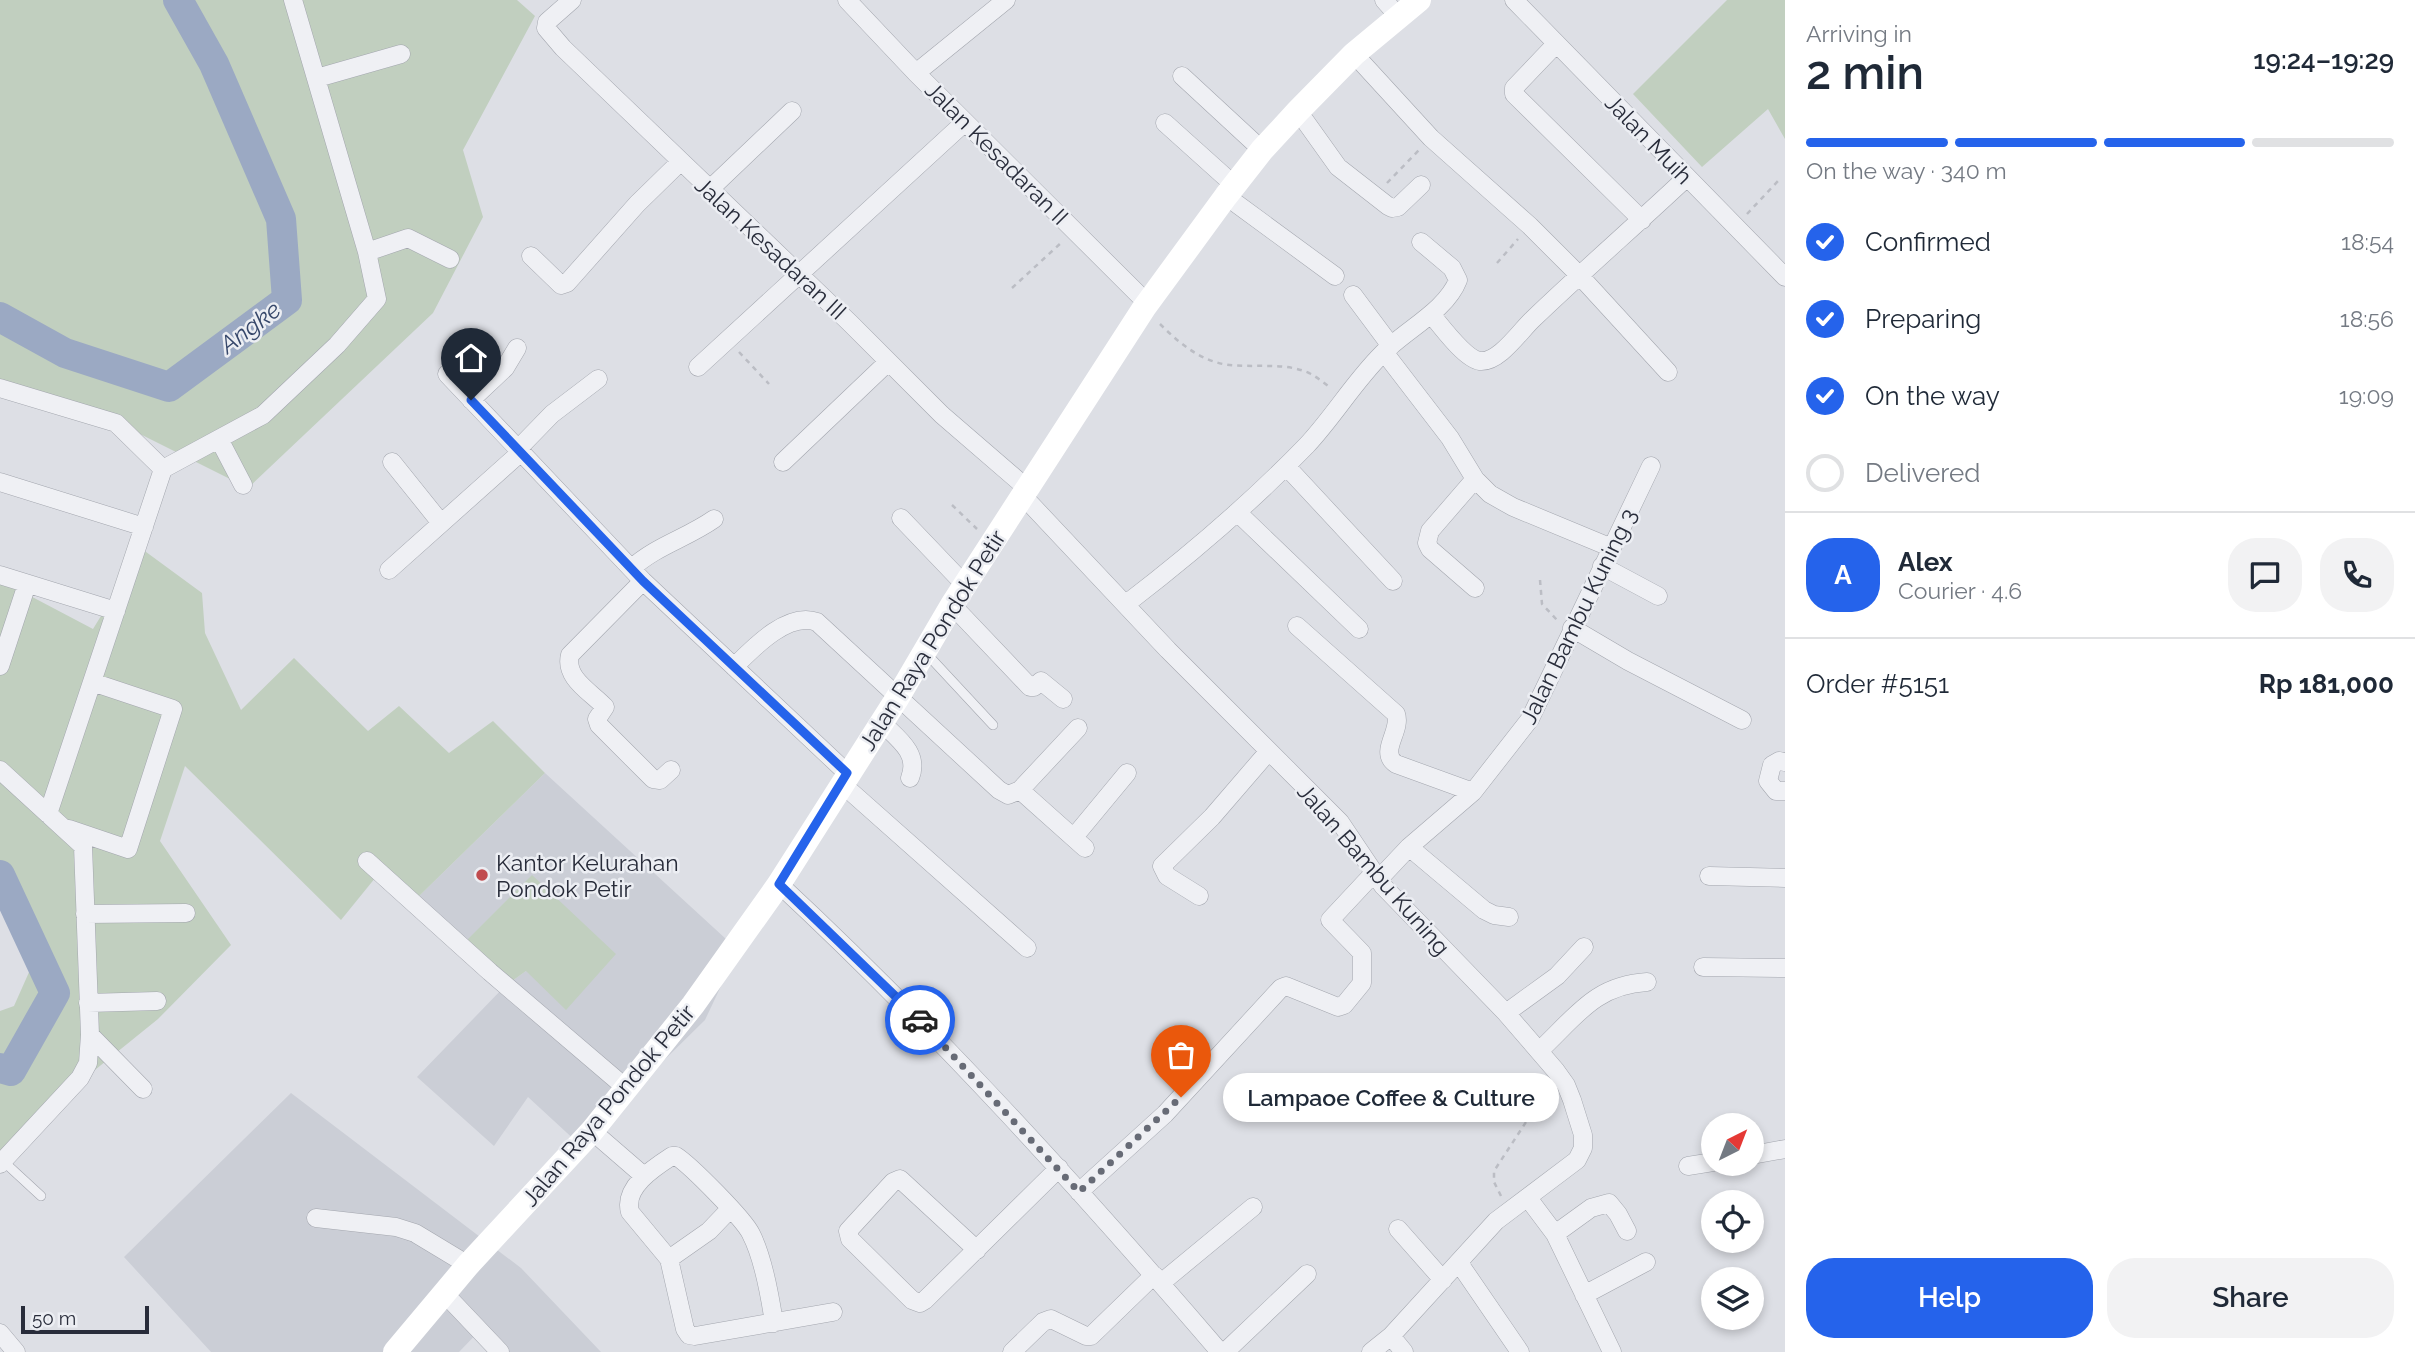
<!DOCTYPE html>
<html lang="en">
<head>
<meta charset="utf-8">
<style>
	body { margin:0; font-family:Raleway,sans-serif; background:#f2f2f3; color:#1f2937; height:100vh; display:flex; flex-direction:column; font-size:26px; white-space:nowrap }
	* { box-sizing:border-box; margin:0 }
	p { font-size:23px; color:#747a83 }
	.icon { flex:none; width:38px; height:38px; fill:none; stroke:currentColor; stroke-width:2; stroke-linecap:round; stroke-linejoin:round }
	.map { position:relative; flex:1; overflow:hidden }
	.side { display:flex; flex-direction:column; background:#fff; width:630px }
	.side>* { flex:none }
	.needle { width:46px; rotate:42deg }
	.buttons { position:absolute; left:1701px; top:1113px; display:grid; gap:14px }
	.buttons a { display:grid; place-items:center; width:63px; height:63px; border-radius:50%; background:#fff; box-shadow:0 4px 10px #0003; font-size:35px }
	.scale { position:absolute; left:21px; bottom:18px; width:128px; box-sizing:border-box; padding-left:7px; border:4px solid #282c3a; border-top:0; font-size:19px; line-height:24px; white-space:nowrap; color:#282c3a; -webkit-text-stroke:5px #eceef3; paint-order:stroke }
	.pin { position:absolute; display:grid; place-items:center; width:60px; height:60px; color:#fff; margin:-72px -30px; border-radius:50% 50% 50% 0; rotate:-45deg; box-shadow:0 0 7px #0007 }
	.pin .icon { rotate:45deg }
	.courier { position:absolute; display:grid; place-items:center; width:70px; height:70px; margin:-35px; border:5px solid #2563eb; border-radius:50%; background:#fff; color:#222; box-shadow:0 2px 9px #0007 }
	.bubble { position:absolute; height:49px; border-radius:24px; background:#fff; box-shadow:0 4px 10px #0003; font-size:23px; font-weight:600; line-height:49px; text-align:center }
	.overview em { font-style:normal; font-weight:600 }
	.overview div { display:flex; flex-direction:column-reverse }
	.overview { display:flex; align-items:center; justify-content:space-between; height:119px; padding:0 21px }
	h1 { font-size:46px; font-weight:600; line-height:52px }
	.bar { display:grid; grid-template-columns:repeat(4,1fr); gap:10px 7px; align-content:center; height:84px; padding:0 21px }
	.bar i { height:9px; border-radius:5px; background:#e0e1e3 }
	.bar .selected { background:#2563eb }
	.bar p { grid-column:span 4 }
	.line { display:flex; align-items:center; gap:18px; padding:0 21px; border-top:2px solid #e0e1e3 }
	.line div { flex:1 }
	.round { display:grid; place-items:center; flex:none; width:74px; height:74px; border-radius:28px; background:#f2f2f3 }
	ol { padding:0 21px; list-style:none }
	li { display:flex; align-items:center; gap:21px; height:77px }
	li p { margin-inline-start:auto }
	li .icon { padding:7px; border-radius:50%; background:#2563eb; color:#fff; stroke-width:4 }
	li:last-child { color:#747a83 }
	li i { width:38px; height:38px; border:4px solid #e0e1e3; border-radius:50% }
	.primary-button { display:flex; gap:14px; margin-top:auto; padding:14px 21px }
	.primary-button a { flex:1; height:80px; border-radius:28px; background:#2563eb; color:#fff; font-size:28px; font-weight:600; line-height:80px; text-align:center }
	.primary-button a+a { background:#f2f2f3; color:#1f2937 }
	main { display:flex; flex:1; min-height:0 }
	.map>svg:first-child { display:block }
	.built { fill:#cbced6 }
	.green { fill:#c1cfbf }
	.lines { fill:none; stroke-linecap:round; stroke-linejoin:round }
	.river { stroke:#9ba9c3; stroke-width:30 }
	.lane-casing { stroke:#a3a6ae; stroke-width:10 }
	.street-casing { stroke:#a3a6ae; stroke-width:19 }
	.path { stroke:#bbbdc4; stroke-width:2.5; stroke-dasharray:5 5; stroke-linecap:butt }
	.lane { stroke:#eff0f4; stroke-width:9 }
	.street { stroke:#eff0f4; stroke-width:18 }
	.secondary { stroke:#fff; stroke-width:24 }
	.done { stroke:#676b76; stroke-width:7; stroke-dasharray:0 12.6 }
	.route { stroke:#2563eb; stroke-width:9 }
	.poi-dot { fill:#c14b4e; stroke:#eceef3; stroke-width:2.5 }
	.labels { text-anchor:middle; dominant-baseline:central; stroke-width:5; stroke-linejoin:round; paint-order:stroke }
	.street-label { font-size:23px; fill:#282c3a; stroke:#eceef3 }
	.poi-label { font-size:23px; fill:#282c3a; stroke:#eceef3; text-anchor:start }
	.water-label { font-size:24px; font-style:italic; fill:#36476a; stroke:#eceef3 }
</style>
</head>
<body>
<main>
<div class="map">
<svg width="1785" height="1352" viewBox="0 0 1785 1352">
	<rect width="100%" height="100%" fill="#dddfe5"/>
	<path class="built" d="M545,773l193,177 -33,70 -126,124 -51,-47 -34,49 -77,-69 87,-90 22,-16 90,-17 -156,-7 -47,-45z
		M291,1093l230,175 80,84h-93l-24,-26 -25,26h-248l-87,-95z"/>
	<path class="green" d="M0,0h517l18,16 -72,134 20,67 -50,96 -185,175 -120,-60 -128,-41z
		M1727,0h58v139l-17,-30 -66,58 -69,-73z
		M142,549l60,44 3,40 36,77 53,-52 74,73 31,-25 50,47 44,-32 52,52 -132,129 -33,-30 -39,48 -156,-154 -25,75 71,104 -73,74 -125,101 -33,35v-144l14,-5 16,-36 -30,-70v-320l93,49z
		M532,875l84,79 -50,56 -40,-39 -22,16 -44,-40z"/>
	<g class="lines">
		<path class="river" d="M0,317l65,36 104,34 118,-87 -6,-81 -67,-155 -36,-64
			M0,875l55,118 -44,78 -11,-3"/>
		<g class="lane-casing">
			<path id="lane" d="M926,653l67,72
				M3,1161l38,35"/>
		</g>
		<g class="street-casing">
			<path id="street" d="M572,0l-25,22 -1,6 17,20 287,275 92,92 87,75
				M847,0l69,73 232,231
				M1384,0l15,17
				M1514,0l271,277
				M1556,44l-42,44v6l128,126
				M1354,54l77,84 99,88 50,50 88,96
				M916,73l90,-73
				M1182,76l80,74
				M317,78l84,-24
				M1298,111l40,56 50,39 4,2 6,-1 23,-22
				M1165,123l69,62
				M709,190l83,-79
				M1226,196l109,80
				M367,252l41,-14 42,21
				M531,256l30,29 6,-2 70,-79 43,-42
				M1353,295l38,51
				M1431,314c10,12 34,45 49,47 19,2 40,-30 53,-42 50,-48 103,-94 153,-141
				M1384,352l66,86 25,41 15,15 23,13 99,41
				M698,367l267,-245
				M447,374l196,207 204,192
				M0,388l116,35 47,46 100,-54 74,-70 40,-46 -10,-47 -74,-252
				M471,400l34,-32 12,-20
				M219,439l24,46
				M517,450l35,-36 46,-35
				M392,462l49,61
				M783,462l105,-100
				M1286,466l107,115
				M1475,479l-45,52 -3,12 3,6 45,39
				M0,482l144,45
				M1024,497l144,153 172,172 43,64 123,127 50,58 10,14 6,15 11,35v13l-6,12 -81,61 -105,115 -20,16
				M1237,512l122,117
				M901,518l64,67
				M1602,566l56,30
				M632,568c24,-22 55,-30 82,-49
				M389,570l131,-117
				M0,575l116,36
				M643,581l-73,74c-6,23 21,37 35,52l-8,12 2,6 54,54 7,1 11,-10
				M1126,604c64,-49 125,-101 181,-159 27,-29 47,-63 75,-91 23,-24 64,-43 76,-74l-6,-12 -31,-26
				M952,605l78,82h4l7,-6 22,18
				M1297,626l99,88c6,17 -18,38 0,50l77,28
				M1572,628l56,33 114,59
				M0,666l27,-82
				M734,667c19,-19 54,-56 83,-45l182,168 9,5 12,-5 65,58
				M881,722c16,16 39,31 29,56
				M1785,762l-6,-1 -7,4 -4,16 8,10h9
				M0,770l83,76 7,189 -2,28 -8,15 -80,86
				M841,783l186,165
				M1020,790l58,-62
				M48,814l115,-345
				M69,829l59,20 45,-140 -81,-27
				M1074,837l53,-64
				M1409,847l75,63 10,5 15,2
				M367,861l123,111 136,116
				M1709,876l76,2
				M1378,880l31,-33 64,-55 57,-73 121,-253
				M779,884c157,146 301,305 441,468
				M1199,896l-32,-20 -5,-10 50,-49 56,-65
				M85,914l101,-1
				M1703,967l82,1
				M88,1003l69,-2
				M1506,1013l51,-37 27,-29
				M90,1035l53,54
				M1539,1051c36,-33 55,-66 108,-69
				M592,1131l52,45
				M1752,1155l33,-6
				M1688,1166l25,-4
				M1079,1192l86,-78 116,-126 5,-2 52,21 6,-2 18,-22v-30l-32,-33 43,-46
				M1528,1198l27,36 57,118
				M730,1209l-21,22 -40,28 16,70 4,6 6,1 138,-24
				M316,1218l80,9 19,6 53,32
				M1398,1229l45,51
				M1555,1234l36,-26 18,-5 9,11 9,17
				M977,1250l-77,-71 -7,3 -45,49 2,8 62,61 8,3 5,-3 134,-132
				M669,1259l-39,-47c-7,-25 25,-45 42,-56h4c14,9 68,63 75,78 12,23 19,62 23,89
				M1459,1263l61,89
				M1161,1283l92,-76
				M445,1294l55,58
				M1584,1295l62,-33
				M0,1333l16,19
				M1391,1336l13,16
				M1012,1352l31,-30 8,-3 35,17h5l63,-61
				M1225,1352l82,-78"/>
		</g>
		<path class="path" d="M1387,183l32,-33
			M1747,214l31,-33
			M1497,263l21,-24
			M1012,288l50,-46
			M1160,324c18,18 38,35 63,40 28,5 59,-3 86,9 8,4 15,10 22,15
			M739,352l30,32
			M952,505l25,24
			M1540,580l2,24 15,16
			M1501,1196l-7,-14v-11l34,-52 25,-23"/>
		<use href="#lane" class="lane"/>
		<use href="#street" class="street"/>
		<path class="secondary" d="M395,1352l73,-87 124,-134 101,-126 86,-121 119,-187 54,-92 192,-297 82,-112 36,-46 36,-39 56,-57 65,-54"/>
	</g>
	<g class="lines">
		<path class="done" d="M920,1020l159,172 102,-95"/>
		<path class="route" d="M471,400l172,181 204,192 -68,111 141,136"/>
	</g>
	<circle class="poi-dot" cx="482" cy="875" r="7"/>
	<g class="labels">
		<g class="street-label">
			<text transform="translate(1649 139) rotate(46)">Jalan Muih</text>
			<text transform="translate(997 153) rotate(45)">Jalan Kesadaran II</text>
			<text transform="translate(771 248) rotate(43)">Jalan Kesadaran III</text>
			<text transform="translate(1578 616) rotate(-64)">Jalan Bambu Kuning 3</text>
			<text transform="translate(932 640) rotate(-58)">Jalan Raya Pondok Petir</text>
			<text transform="translate(1374 869) rotate(49)">Jalan Bambu Kuning</text>
			<text transform="translate(608 1105) rotate(-50)">Jalan Raya Pondok Petir</text>
		</g>
		<g class="poi-label">
			<text x="496" y="862">Kantor Kelurahan<tspan x="496" dy="26">Pondok Petir</tspan></text>
		</g>
		<g class="water-label">
			<text transform="translate(250 327) rotate(-37)">Angke</text>
		</g>
	</g>
</svg>
<div class="buttons">
<a><svg class="needle" viewBox="-14 -14 28 28"><path d="M0-13l5 13h-10z" fill="#e53935"/><path d="M0 13l5-13h-10z" fill="#747a83"/></svg></a>
<a><svg class="icon" aria-label="locate" viewBox="0 0 24 24"><circle cx="12" cy="12" r="6"/><path d="M12 2v4M12 18v4M2 12h4M18 12h4"/></svg></a>
<a><svg class="icon" aria-label="layers" viewBox="0 0 24 24"><path d="M12 4l9 5-9 5-9-5zM3 14l9 5 9-5"/></svg></a>
</div>
<div class="scale">50 m</div>
<div class="pin" style="left:1181px;top:1097px;background:#ea580c"><svg class="icon" aria-label="bag" viewBox="0 0 24 24"><path d="M5 8h14l-1 12H6zM9 8a3 3 0 0 1 6 0"/></svg></div>
<div class="pin" style="left:471px;top:400px;background:#1f2937"><svg class="icon" aria-label="home" viewBox="0 0 24 24"><path d="M3 11l9-7 9 7M6 9v11h12V9"/></svg></div>
<div class="courier" style="left:920px;top:1020px"><svg class="icon" aria-label="car" viewBox="0 0 24 24"><path d="M5 17H2v-5l4-1 3-4h7l3 4 3 1v5h-3M9 17h6M6 11h13"/><circle cx="7" cy="17" r="2"/><circle cx="17" cy="17" r="2"/></svg></div>
<div class="bubble" style="left:1223px;top:1073px;width:336px">Lampaoe Coffee &amp; Culture</div>
</div>
<section class="side">
<div class="overview"><div><h1>2 min</h1><p>Arriving in</p></div><em>19:24–19:29</em></div>
<div class="bar"><i class="selected"></i><i class="selected"></i><i class="selected"></i><i></i><p>On the way · 340 m</p></div>
<ol>
<li><svg class="icon" aria-label="check" viewBox="0 0 24 24"><path d="M5 12l5 5 9-10"/></svg>Confirmed<p>18:54</p></li>
<li><svg class="icon" aria-label="check" viewBox="0 0 24 24"><path d="M5 12l5 5 9-10"/></svg>Preparing<p>18:56</p></li>
<li><svg class="icon" aria-label="check" viewBox="0 0 24 24"><path d="M5 12l5 5 9-10"/></svg>On the way<p>19:09</p></li>
<li><i></i>Delivered</li>
</ol>
<div class="line" style="height:126px"><b class="round" style="background:#2563eb;color:#fff">A</b><div><b>Alex</b><p>Courier · 4.6</p></div><a class="round"><svg class="icon" aria-label="chat" viewBox="0 0 24 24"><path d="M4 5h16v11H9l-5 4z"/></svg></a><a class="round"><svg class="icon" aria-label="phone" viewBox="0 0 24 24"><path d="M5 4h4l2 5-3 2q2 4 5 5l2-3 5 2v4C11 20 4 13 5 4z"/></svg></a></div>
<div class="line" style="height:91px"><div>Order #5151</div><b>Rp 181,000</b></div>
<div class="primary-button"><a>Help</a><a>Share</a></div>
</section>
</main>
</body>
</html>
